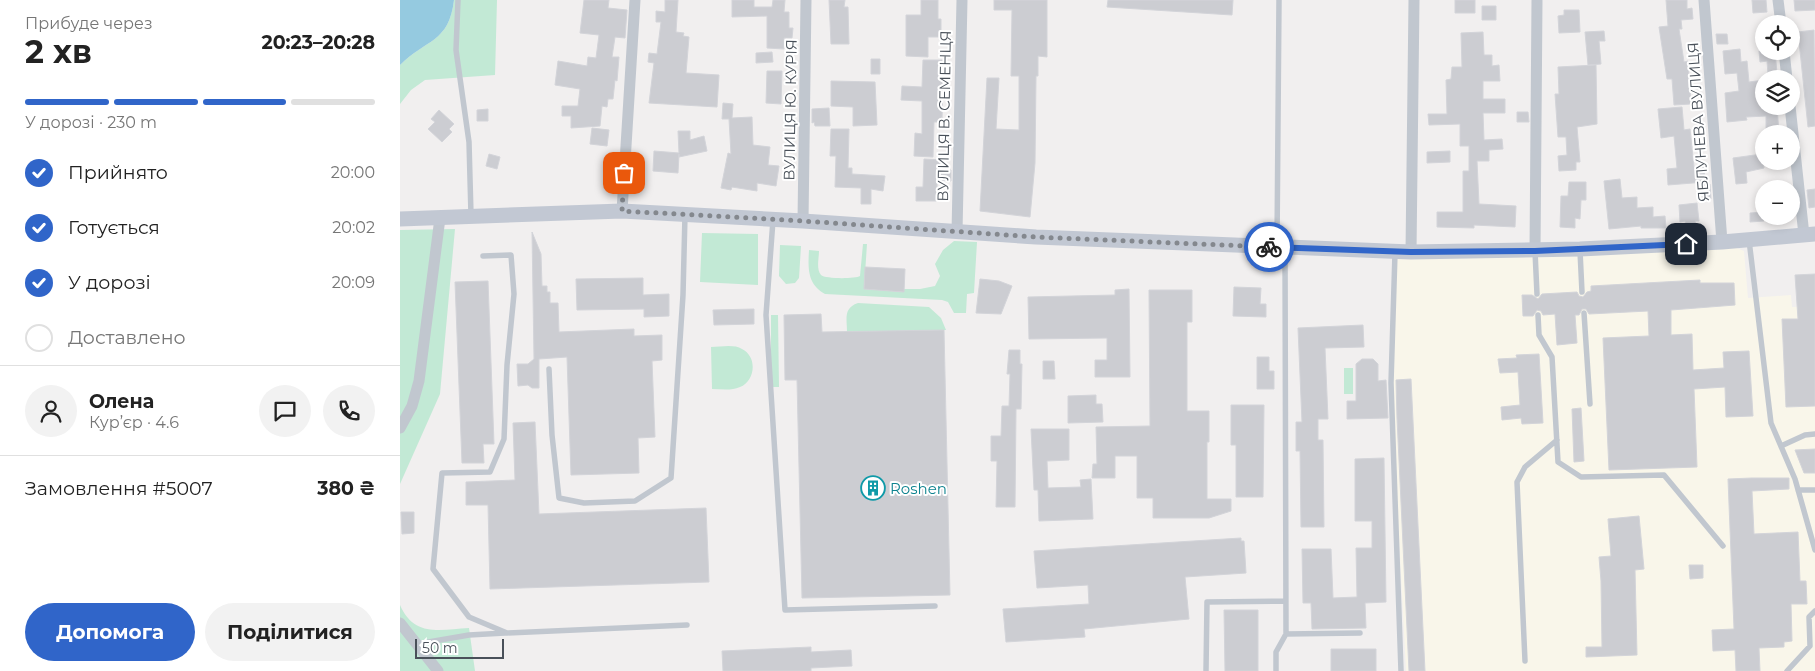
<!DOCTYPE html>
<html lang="uk">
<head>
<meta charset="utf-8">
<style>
	body { margin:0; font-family:Montserrat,sans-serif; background:#f2f2f2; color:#222; height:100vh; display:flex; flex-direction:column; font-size:19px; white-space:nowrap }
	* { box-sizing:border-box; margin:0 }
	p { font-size:16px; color:#767676 }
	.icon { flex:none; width:28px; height:28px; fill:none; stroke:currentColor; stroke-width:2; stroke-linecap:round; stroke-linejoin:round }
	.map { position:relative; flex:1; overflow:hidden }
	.details { display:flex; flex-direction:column; background:#fff; width:400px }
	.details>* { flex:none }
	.tools { position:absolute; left:1355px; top:15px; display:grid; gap:10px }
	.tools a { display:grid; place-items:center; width:45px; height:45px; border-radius:50%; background:#fff; box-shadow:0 2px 8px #0003; font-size:25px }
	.scale { position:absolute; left:15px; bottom:12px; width:89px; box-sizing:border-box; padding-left:5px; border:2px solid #495059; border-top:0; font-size:14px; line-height:18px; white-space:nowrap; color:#495059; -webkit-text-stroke:4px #fff; paint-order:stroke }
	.pin { position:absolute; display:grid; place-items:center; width:42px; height:42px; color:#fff; margin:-21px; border-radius:10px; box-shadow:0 2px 8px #0006 }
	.courier { position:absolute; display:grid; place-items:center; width:50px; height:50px; margin:-25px; border:4px solid #3065c9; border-radius:50%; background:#fff; color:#222; box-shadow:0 1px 6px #0007 }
	.headline em { font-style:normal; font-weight:700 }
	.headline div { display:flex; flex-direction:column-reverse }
	.headline { display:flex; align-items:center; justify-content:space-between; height:85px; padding:0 25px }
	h1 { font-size:32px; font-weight:700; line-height:38px }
	.bar { display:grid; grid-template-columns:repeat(4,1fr); gap:8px 5px; align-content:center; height:60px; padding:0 25px }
	.bar i { height:6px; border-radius:4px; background:#e0e0e0 }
	.bar .on { background:#3065c9 }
	.bar p { grid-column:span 4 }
	.line { display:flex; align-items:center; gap:12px; padding:0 25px; border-top:1px solid #e0e0e0 }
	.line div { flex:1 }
	.round { display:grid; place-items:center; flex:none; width:52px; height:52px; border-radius:26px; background:#f2f2f2 }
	ol { padding:0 25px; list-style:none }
	li { display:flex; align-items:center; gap:15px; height:55px }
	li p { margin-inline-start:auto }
	li .icon { padding:5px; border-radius:50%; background:#3065c9; color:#fff; stroke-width:4 }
	li:last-child { color:#767676 }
	li i { width:28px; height:28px; border:2px solid #e0e0e0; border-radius:50% }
	.cta { display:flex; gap:10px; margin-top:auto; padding:10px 25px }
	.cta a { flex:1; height:58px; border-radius:30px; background:#3065c9; color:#fff; font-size:20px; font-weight:700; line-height:58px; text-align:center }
	.cta a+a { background:#f2f2f2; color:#222 }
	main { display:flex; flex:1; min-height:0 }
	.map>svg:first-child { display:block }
	.commercial { fill:#f9f6ea }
	.green { fill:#c2e9d5 }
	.water { fill:#95cae0 }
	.building { fill:#cccdd2; stroke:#d3d4d9 }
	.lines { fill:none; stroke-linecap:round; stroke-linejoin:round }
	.lane { stroke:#c1c7cf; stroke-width:5.5 }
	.street { stroke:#c1c7cf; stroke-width:11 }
	.secondary { stroke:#c2c8d3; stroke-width:15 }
	.done { stroke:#84888e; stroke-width:5; stroke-dasharray:0 9 }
	.route { stroke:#3065c9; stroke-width:6 }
	.labels { text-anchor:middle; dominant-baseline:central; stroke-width:4; stroke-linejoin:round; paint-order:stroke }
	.street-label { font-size:15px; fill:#495059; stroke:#fff }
	.culture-label { font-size:15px; fill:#0d838f; stroke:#fff; text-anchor:start }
</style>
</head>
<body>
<main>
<section class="details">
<div class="headline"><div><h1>2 хв</h1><p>Прибуде через</p></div><em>20:23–20:28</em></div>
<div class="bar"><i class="on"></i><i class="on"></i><i class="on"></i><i></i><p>У дорозі · 230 m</p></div>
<ol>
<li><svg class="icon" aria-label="check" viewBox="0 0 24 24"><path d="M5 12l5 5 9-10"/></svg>Прийнято<p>20:00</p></li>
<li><svg class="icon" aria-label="check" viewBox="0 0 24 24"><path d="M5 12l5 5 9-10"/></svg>Готується<p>20:02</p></li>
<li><svg class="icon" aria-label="check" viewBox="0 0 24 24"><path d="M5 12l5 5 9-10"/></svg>У дорозі<p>20:09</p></li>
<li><i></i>Доставлено</li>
</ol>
<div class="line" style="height:90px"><a class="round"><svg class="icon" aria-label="person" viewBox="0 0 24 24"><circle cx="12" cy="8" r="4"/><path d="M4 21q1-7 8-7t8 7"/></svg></a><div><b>Олена</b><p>Кур’єр · 4.6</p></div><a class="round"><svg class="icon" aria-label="chat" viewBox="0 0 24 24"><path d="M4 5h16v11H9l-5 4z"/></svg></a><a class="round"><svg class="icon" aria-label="phone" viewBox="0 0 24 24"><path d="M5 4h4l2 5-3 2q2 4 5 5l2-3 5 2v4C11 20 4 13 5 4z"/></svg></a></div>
<div class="line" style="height:65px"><div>Замовлення #5007</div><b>380 ₴</b></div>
<div class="cta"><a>Допомога</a><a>Поділитися</a></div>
</section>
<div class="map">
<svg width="1415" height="671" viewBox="0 0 1415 671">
	<rect width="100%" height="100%" fill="#f1efef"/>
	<path class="commercial" d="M1322,242l22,9 4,47 43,-3 1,12 23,-1v365h-409l-15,-288 4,-131z"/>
	<path class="green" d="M54,0h43l-2,75 -70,5 -14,10 -11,14v-39c26,-26 49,-22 54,-65z
		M55,229l-15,165 -40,90v-254z
		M302,233l56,1v51l-58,-3z
		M554,241l23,1 -3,51 -7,1 -1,19h-12l-6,-11 -6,-2 -117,-6c-18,-10 -17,-26 -16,-44l10,1c0,7 -3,18 2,24 4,4 34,4 39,1l3,-32h4l-3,45 39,3 1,-3h16l15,-3 5,-10 -5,-12 8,-14z
		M380,245l21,1 -2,32 -4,5 -9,1 -7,-8z
		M458,303l71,4 12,11 5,12 -99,2c0,-13 -4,-24 11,-29z
		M371,315h7l1,72h-8z
		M311,347c10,0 23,-3 31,2 16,8 13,32 -2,38 -9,4 -19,2 -28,2z
		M944,368h9v26h-9z
		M0,605c14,32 39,25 69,23l6,43h-75z"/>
	<path class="water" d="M0,0h54c-5,43 -28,39 -54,65z"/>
	<path class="building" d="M184,0h25l-1,8 19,2 -2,28 -10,-1 -3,20h7l-2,24 -2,-1 -2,19h-5l-1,8 -5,-1 -2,20 -29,2v-12h-9v-10h16l2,-17 -25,-4 3,-24 29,5 1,-9 8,1 3,-23 -19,-2z
		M265,0h13l-2,32 8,1 -1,3 6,1 -3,36 33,2 -2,32 -68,-4 5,-40 -6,-1 1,-9 8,1 4,-32h-5v-11l9,1z
		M332,0h22v7h18l1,-7h12l-1,12h5v16h4l-1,10h-8v11l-17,-1v-32l-35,1z
		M429,0h16l-1,7h4l1,37h-18z
		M521,0h17v19h3v18h-13v20l-22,-1v-41h15z
		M594,0h53v57l-9,-1v20h-2l-1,87 -5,54 -50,-6 7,-133h12l-3,51 23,1v-54h-8l1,-66h-18z
		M708,0h125l-1,15 -125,-8z
		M1055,0h20v13h-20z
		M1266,0h21v9l5,-1 1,11 -12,1 1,9h-3l5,33 4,-1 3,43 -17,1 -2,-26h-5l-8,-52 9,-1z
		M1352,0h14l1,12 -14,1z
		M1394,0h21v10l-20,1z
		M1082,6h14v14h-14z
		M1164,10h15l1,22 -21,1 -1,-17 6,-1z
		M1414,30l1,96 -7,1 -10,-95z
		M1204,31l1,10h-6l2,23 -13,1 -3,-33z
		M1083,32l1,23h8v11l7,-1 1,16h-17v18h22v14h-22l1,27 18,-1 1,10 -14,1v11h-12l2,43 37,2 -1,21 -41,-2v3l-37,-1v-15h26v-41h6v-25h-9v-22l-31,1 -1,-11h19l-1,-34 5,-1 1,-12h10l-1,-34z
		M1316,34h11l1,10h-11z
		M1340,49l1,13 6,-1 2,21 15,-2v26h13l2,28h-13v-18l-20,1 1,3 -20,2 -2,-29 14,-2 -2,-18 -12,1 -2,-23z
		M1359,51h16l2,22 -9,1 -1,-13 -7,1z
		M372,52l1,10 -17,1v-10z
		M471,59h9v15h-9z
		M523,60h20l-1,62h-8l-1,35 -19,-1 1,-23 7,1v-33l-21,-1 1,-14 20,1z
		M1196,65l1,59 -20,3 3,35h-4v8l-17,1 -1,-15 9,-1 -1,-18h-8l-3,-43h4l-1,-27z
		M367,71h15l-1,33 -15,-1z
		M431,81l44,1 2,43 -24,1v-19l-22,-1z
		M323,103l10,1 -1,14 20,-1 1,28 17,2 -2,18 11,1 -3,20 -19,-3v8l-25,-4 -1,3 -10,-2 7,-35 3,1 -2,-35h-7z
		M1282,107l2,23 6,-1 4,38 10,-1 1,16 -37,3 -1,-16 10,-1 -3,-32 -13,2 -3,-29z
		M429,108l1,18h-15l-1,-4 -2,1v-14z
		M88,109v12h-11v-11z
		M39,110l15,14 -5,5 3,3 -10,10 -14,-13 7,-7 -4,-3z
		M1117,112h11l1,10h-12z
		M192,128l17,2 -2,16 -17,-2z
		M431,129h18l-1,39h4v6l33,2 -2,15 -12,-2v15h-10v-16l-26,-1 1,-31h-6z
		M278,131h12v9l14,-4 3,15 -28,6v-3l-1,19 -25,-2 1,-20 25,2z
		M1050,151v11l-23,1v-11z
		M89,154l11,3 -3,12 -11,-3z
		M1362,154l2,14 -18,4 1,11 -11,1 -3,-26z
		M524,159l19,1 -1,10h9v11l-14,-1v21h-21v-14h7z
		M1220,179l2,19 15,-1v11l16,-1v10l12,-1 1,12h-25v-2l-32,3 -5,-48z
		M1169,182h17v18h-5l-1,19 -5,-1v10l-15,-1 1,-31h7z
		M1302,184h8l1,15h-8z
		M1415,189v18l-6,1 -2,-18z
		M1297,203l2,18h-4l1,4 -10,1 -1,-5 -5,1 -1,-17z
		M1364,212v9l-14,1v-9z
		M132,232l9,22 1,32h5v6h3v11h8l1,29 75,-3v7l28,-1v25l-10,1 3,76 -17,1 1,35 -68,2 -4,-118 -28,2v29h-7l-4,-3 -10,1 -1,-22h11l6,-5z
		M465,267l40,2 -1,23 -40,-3z
		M1415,274v132l-29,1 -4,-88h16l-3,-44z
		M243,278v17l26,-1v22l-25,1v-8l-67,1 -1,-31z
		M580,279l19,2 13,5 -11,28 -25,-1z
		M1300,280v3h34l1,22 -64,5v25l21,-1 1,36 31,-2 -1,-16 26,-1 4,65 -27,1 -1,-30 -31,2 3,78 -88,3 -6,-132 46,-2 -1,-25 -59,3 -3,-5h-4l-3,6h-4l2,28 -20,2 -2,-31 -12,1 -2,-4 -4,-1 -4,6h-10l-1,-21h10l6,4 4,-5 35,-2 2,4 4,1 4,-5 4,-1v-5z
		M88,281l6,163h-11l1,19h-22l-7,-181z
		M834,287l27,1 -1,16h6v13l-33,-1z
		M729,289l1,88h-35v-17h12v-22l-78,1 -1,-42 87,-2v-5z
		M749,290h43v32h-5v89h22v31h-2v57h24v12l-22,7h-56v-20h-16v-42h-22v22h-23l1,-14h4l-1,-37 54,-1z
		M354,309v15l-40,1 -1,-15z
		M421,314l1,18 122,-2 6,265 -148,3 -5,-218h-12l-1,-65z
		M963,325l1,22 -39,1 3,71h-10v21h5l1,87h-23l-1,-76h-4v-29h6l-4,-94z
		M609,350h11v14h2l-1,45h-5l-1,98h-19l1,-46h-6v-25h10l1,-30h7l1,-32h-3z
		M1139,354l4,69 -21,1 -1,-6 -19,2 -1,-13 19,-2 -2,-33 -18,1 -2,-14 19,-1 -1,-3z
		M857,357h12v14h5v18h-17z
		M962,359h11l5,5v17l8,-1 2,38 -41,1v-18h9v-37z
		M643,361h11l1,18h-12z
		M1011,379l14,292h-16l-12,-253 -1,-38z
		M696,395v9h6l1,18 -35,1v-27z
		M831,405h33l-1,92h-27v-52h-5z
		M1181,408l3,53 -10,1 -2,-53z
		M135,422l4,92 167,-6 3,74 -219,7 -2,-84h-22v-23l49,-2 -2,-57z
		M631,429h38v31l-22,1 1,27 33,-1 -1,-7 11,-1 2,40 -54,2 -1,-31h-4z
		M1415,449v24h-11l-9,-23z
		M984,458l2,144 -21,1 1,25 -54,1 -1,-26h-8l-1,-54h29l2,49 24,-1 -1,-49h16v-27h-17v-62z
		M1352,478h37v11l-37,2 2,43 44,-2 2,49h6l1,23h-16l1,37 -8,1v5l-25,1 1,23h-24l-1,-21 -22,1 -1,-21 22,-1 -6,-150z
		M1,512h13v21l-12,1z
		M1239,516l5,53 -9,1 2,85 -51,2v-10h16l-1,-66 -2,-24 12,-1 -3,-37z
		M841,538v3h3l2,32 -61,4 4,42 -105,10 1,8 -79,5 -3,-33 86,-5 -1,-19 -51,3 -3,-37z
		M1289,565h14v13l-13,1z
		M824,610h34v61h-33z
		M411,647v5l40,-2 1,16 -41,2v3h-88l-1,-20z
		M931,649h45v22h-45z"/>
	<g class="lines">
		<path class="lane" d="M58,0l-2,50 13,92 2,73
			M373,220l-7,95 19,295 150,-4
			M1349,240l22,183 24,56 20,71
			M877,245l2,-245
			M1135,251l2,43
			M1180,251l2,41
			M995,253l-4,130 10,288
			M83,256l28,-1 3,39 -7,71 -3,74 -14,33 -48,1 -9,96 36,48 38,16 180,-8
			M1184,313l6,91
			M1138,315l1,20 13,22 6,105 23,15 83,-2 59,71
			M149,369l3,66 7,63 25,5 51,-2 36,-23 12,-183 2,-80
			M1381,446l24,-11 10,-1
			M1398,490h17
			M886,634l74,-1
			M17,644l52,-9 36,-2
			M1125,661l-8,-179 8,-15 32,-27
			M806,671l1,-69 79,-1
			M876,671v-19l10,-18 -1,-387
			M1387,671l23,-25 -1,-29 6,-6"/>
		<path class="street" d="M1304,0l18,242
			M1378,0l3,24
			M1384,51l3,28
			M1390,106l14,129
			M222,211l13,-211
			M403,221l3,-221
			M557,232l5,-232
			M1135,251l2,-251
			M1011,252l3,-252
			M0,428l12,-22 7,-25 21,-163
			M0,623l38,48"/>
		<path class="secondary" d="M0,219l222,-8 181,10 233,16 375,15 169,-3 142,-7 93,-8"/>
	</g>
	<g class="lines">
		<path class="done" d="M224,173l-2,38 181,10 233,16 233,10"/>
		<path class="route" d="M869,247l142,5 124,-1 151,-7"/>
	</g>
	<defs>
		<g id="building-ring" transform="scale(1.25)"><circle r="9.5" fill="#fff" stroke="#0f9aa8" stroke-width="1.5"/><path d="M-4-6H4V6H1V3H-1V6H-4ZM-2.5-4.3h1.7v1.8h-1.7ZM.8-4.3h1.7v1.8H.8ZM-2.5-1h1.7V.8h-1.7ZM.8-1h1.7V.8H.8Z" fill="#0f9aa8"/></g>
	</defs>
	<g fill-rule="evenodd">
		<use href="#building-ring" x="473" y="488"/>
	</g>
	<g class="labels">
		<g class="street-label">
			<text transform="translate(390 110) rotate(-89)">ВУЛИЦЯ Ю. КУРІЯ</text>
			<text transform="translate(544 116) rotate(-89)">ВУЛИЦЯ В. СЕМЕНЦЯ</text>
			<text transform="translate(1298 122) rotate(-94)">ЯБЛУНЕВА ВУЛИЦЯ</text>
		</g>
		<g class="culture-label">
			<text x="490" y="488">Roshen</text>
		</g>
	</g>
</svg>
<div class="tools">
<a><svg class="icon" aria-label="locate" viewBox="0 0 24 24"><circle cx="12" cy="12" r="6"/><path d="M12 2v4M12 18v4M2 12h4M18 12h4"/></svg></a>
<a><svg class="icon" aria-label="layers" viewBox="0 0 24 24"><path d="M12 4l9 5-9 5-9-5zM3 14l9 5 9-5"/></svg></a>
<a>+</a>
<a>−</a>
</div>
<div class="scale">50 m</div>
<div class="pin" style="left:224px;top:173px;background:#ea580c"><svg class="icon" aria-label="bag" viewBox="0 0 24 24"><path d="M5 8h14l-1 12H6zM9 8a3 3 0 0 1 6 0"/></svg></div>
<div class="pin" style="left:1286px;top:244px;background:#1f2937"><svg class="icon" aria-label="home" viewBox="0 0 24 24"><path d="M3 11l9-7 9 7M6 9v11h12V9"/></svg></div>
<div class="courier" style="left:869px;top:247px"><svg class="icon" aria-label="bike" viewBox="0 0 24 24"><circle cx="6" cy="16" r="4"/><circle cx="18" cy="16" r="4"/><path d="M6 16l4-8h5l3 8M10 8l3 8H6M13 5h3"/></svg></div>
</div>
</main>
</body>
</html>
